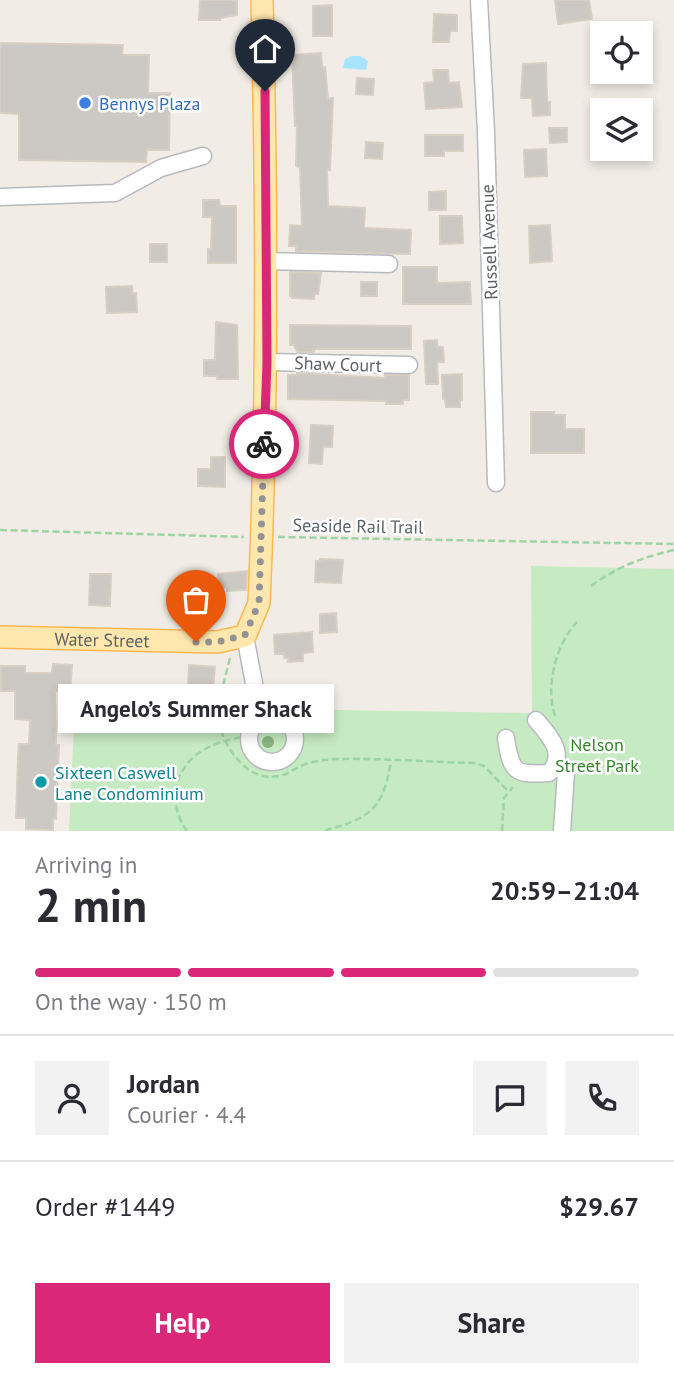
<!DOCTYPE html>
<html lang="en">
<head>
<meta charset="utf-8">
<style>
	body { margin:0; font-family:"PT Sans",sans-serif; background:#f2f2f3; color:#2b2b33; height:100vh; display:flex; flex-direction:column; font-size:26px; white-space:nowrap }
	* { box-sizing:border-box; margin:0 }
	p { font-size:23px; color:#7c7c81 }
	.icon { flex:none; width:38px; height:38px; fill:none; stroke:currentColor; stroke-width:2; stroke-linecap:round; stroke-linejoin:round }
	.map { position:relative; height:831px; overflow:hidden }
	.panel { display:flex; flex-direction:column; background:#fff; flex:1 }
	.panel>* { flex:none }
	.fabs { position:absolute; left:590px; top:21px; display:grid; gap:14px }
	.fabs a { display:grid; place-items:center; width:63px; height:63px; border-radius:0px; background:#fff; box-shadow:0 4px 10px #0003; font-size:35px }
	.pin { position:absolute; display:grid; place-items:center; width:60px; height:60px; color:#fff; margin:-72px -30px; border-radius:50% 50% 50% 0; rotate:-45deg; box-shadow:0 0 7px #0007 }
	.pin .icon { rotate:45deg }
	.courier { position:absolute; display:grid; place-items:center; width:70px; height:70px; margin:-35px; border:5px solid #db2777; border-radius:50%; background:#fff; color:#222; box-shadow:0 2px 9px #0007 }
	.bubble { position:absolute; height:49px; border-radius:0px; background:#fff; box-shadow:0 4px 10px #0003; font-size:23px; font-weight:700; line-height:49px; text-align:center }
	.head em { font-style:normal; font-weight:700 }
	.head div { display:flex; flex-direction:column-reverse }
	.head { display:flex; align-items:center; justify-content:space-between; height:119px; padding:0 35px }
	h1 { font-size:46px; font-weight:700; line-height:52px }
	.bar { display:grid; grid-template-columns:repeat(4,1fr); gap:10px 7px; align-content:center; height:84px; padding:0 35px }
	.bar i { height:9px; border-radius:5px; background:#e1e1e2 }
	.bar .active { background:#db2777 }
	.bar p { grid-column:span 4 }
	.line { display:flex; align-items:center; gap:18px; padding:0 35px; border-top:2px solid #e1e1e2 }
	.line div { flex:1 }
	.round { display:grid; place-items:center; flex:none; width:74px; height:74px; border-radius:0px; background:#f2f2f3 }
	.primary-button { display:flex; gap:14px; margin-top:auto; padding:14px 35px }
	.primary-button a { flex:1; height:80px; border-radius:0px; background:#db2777; color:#fff; font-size:28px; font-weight:700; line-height:80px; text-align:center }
	.primary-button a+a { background:#f2f2f3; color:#2b2b33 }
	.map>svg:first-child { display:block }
	.green { fill:#c6eac1 }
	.water { fill:#a8e4ff }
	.building { fill:#ccc8c3; stroke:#d7cec4; stroke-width:2 }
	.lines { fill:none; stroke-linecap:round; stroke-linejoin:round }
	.minor-casing { stroke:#b6babe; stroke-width:19 }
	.major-casing { stroke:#feb852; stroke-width:24 }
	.path { stroke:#9dd4a5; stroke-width:2.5; stroke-dasharray:7 3.5; stroke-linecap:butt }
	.minor { stroke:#fff; stroke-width:16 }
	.major { stroke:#ffe7ad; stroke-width:21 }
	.tree { fill:#8ab580 }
	.done { stroke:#919394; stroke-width:7; stroke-dasharray:0 12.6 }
	.route { stroke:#db2777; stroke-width:9 }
	.shop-dot { fill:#3f7fe0; stroke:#fff; stroke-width:2.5 }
	.culture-dot { fill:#0f9aa8; stroke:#fff; stroke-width:2.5 }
	.labels { text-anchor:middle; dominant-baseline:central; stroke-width:5; stroke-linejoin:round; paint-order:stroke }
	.shop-label { font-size:18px; fill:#366cbe; stroke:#fff; text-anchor:start }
	.street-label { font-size:18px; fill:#5d6368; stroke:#fff }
	.park-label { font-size:18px; fill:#35872d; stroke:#fff }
	.culture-label { font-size:18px; fill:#0d838f; stroke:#fff; text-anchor:start }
</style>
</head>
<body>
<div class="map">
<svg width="674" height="831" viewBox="0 0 674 831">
	<rect width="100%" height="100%" fill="#f1ede6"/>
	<path class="green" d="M531,566l143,3v262h-605l6,-125 457,7z"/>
	<path class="water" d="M352,56h8l8,5 -2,9 -23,-2 2,-9z"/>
	<path class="building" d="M200,0h37v15l-17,3v2h-21z
		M555,0h34l3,19 -34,5z
		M332,5v31h-19v-30z
		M434,14l23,1v16h-7l-1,11h-16z
		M0,43l123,2 -1,10h27l-1,38h22l-1,57h-22l-1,12 -127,-2v-46l-19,-1z
		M321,53l1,14h3l3,32 5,-1 -3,72h-3l1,36 37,2 -1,20 47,2 -1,24 -114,-3v-5h-7l1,-21 12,1 -2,-59 -4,-1 1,-40h-2l-3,-71z
		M546,63l1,39h3v13l-17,1 -1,-18h-11l2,-34z
		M433,70h15l1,13 10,-1 3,25 -36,2 -2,-26 10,-1z
		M357,78l17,1 -1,16 -17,-1z
		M549,128h18v14l-17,1z
		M425,135h38v16h-19v5h-19z
		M366,142l17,1 -1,16 -17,-1z
		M546,149l1,27 -22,1 -1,-27z
		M446,191v19h-17v-18z
		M203,200h16l1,6h16v57h-28v-14h3l1,-32h-9z
		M440,216h22l1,27 -23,1z
		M550,225l2,36 -22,2 -1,-37z
		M150,244h17v18h-17z
		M403,267h34v16l33,-1 1,22h-68z
		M290,272l31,1 -3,21h-4v5l-22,-1v-2h-2z
		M361,282h16v14h-16z
		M132,286l1,8 3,-1 1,19 -30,1 -1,-26z
		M216,322l21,3 1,54h-21v-3h-13v-16h11z
		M290,325l121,1v23h-96l-1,3h-17l-3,-7h-4z
		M437,340v7h6l1,15h-7l1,22h-12l-2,-43z
		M297,373l88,5v-3h24v25h-6v4h-17v-3l-98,-2v-24h9z
		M462,374v26h-2v7h-14l-1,-8h-2l-1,-24z
		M531,412h23v3h11v14h19v24h-53z
		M311,425l22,1 -1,21h-9l-1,17 -13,-1z
		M211,457h14v30l-27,-1v-17h13z
		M320,559l23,1 -2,23 -26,-1 1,-21h4z
		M247,571l-1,19 -19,1v-4l-8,1 -1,-14z
		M90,574h21l-1,32 -21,-1z
		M336,613l1,19 -17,1v-19z
		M312,632l1,20 -10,1v8l-15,1v-4h-4v-4h-9l-1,-19z
		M53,664l19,1 -2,27 -15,-1 1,54h3l-3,74h-3v11l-27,-1v-11h-10l2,-61 1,-13h10l1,-24 -15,-1v-28h-14v-25h24v7h27z
		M189,665l26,2 -2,21 -25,-2z"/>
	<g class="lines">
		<g class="minor-casing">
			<path id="minor" d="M479,0l7,132 10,351
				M0,197l115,-4 46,-25 42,-12
				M265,261l124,3
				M267,362l142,3
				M245,636l16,84
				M249 739a23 23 0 1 1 46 0a23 23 0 1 1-46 0Z
				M506,738c5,35 9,37 43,35 18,-19 1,-37 -13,-53
				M556,765l10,8 -4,58"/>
		</g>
		<g class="major-casing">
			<g id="major">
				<path id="s1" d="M0,637l217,5 28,-6 14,-33c9,-201 8,-402 3,-603"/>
			</g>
		</g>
		<path class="path" d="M0,530l244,7
			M278,537l396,7
			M591,586c26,-19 52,-29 83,-36
			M230,658c-10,41 -22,71 11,105 11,11 23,16 38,13 8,-1 13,-6 20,-9 11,-6 24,-7 36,-8 46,-1 93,3 139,4l10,3 24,25
			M555,716c-10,-30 1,-72 22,-94
			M187,831c-21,-29 -13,-66 20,-83 13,-7 28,-9 42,-13
			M325,831c8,-4 18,-5 26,-9 30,-11 35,-33 40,-61
			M502,831l2,-33 9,-11"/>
		<use href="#minor" class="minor"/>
		<use href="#major" class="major"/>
	</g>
	<circle class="tree" cx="268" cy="742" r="6"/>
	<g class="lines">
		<path class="done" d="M196,642h21l28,-7 14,-32 5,-159"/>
		<path class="route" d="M264,444l3,-82 -2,-271"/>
	</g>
	<circle class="shop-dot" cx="85" cy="103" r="7"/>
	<circle class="culture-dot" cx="41" cy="782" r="7"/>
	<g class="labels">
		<g class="shop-label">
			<text x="99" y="103">Bennys Plaza</text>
		</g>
		<g class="street-label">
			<text transform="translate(489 242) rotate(-92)">Russell Avenue</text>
			<text transform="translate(338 364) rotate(2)">Shaw Court</text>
			<text transform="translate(358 526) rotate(1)">Seaside Rail Trail</text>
			<text stroke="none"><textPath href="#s1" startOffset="102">Water Street</textPath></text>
		</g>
		<g class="park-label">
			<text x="597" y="744">Nelson<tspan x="597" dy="21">Street Park</tspan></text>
		</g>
		<g class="culture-label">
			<text x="55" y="772">Sixteen Caswell<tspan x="55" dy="21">Lane Condominium</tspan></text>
		</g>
	</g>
</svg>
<div class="fabs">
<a><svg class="icon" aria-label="locate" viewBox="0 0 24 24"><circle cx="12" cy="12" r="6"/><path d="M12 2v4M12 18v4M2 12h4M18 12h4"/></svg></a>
<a><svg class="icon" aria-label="layers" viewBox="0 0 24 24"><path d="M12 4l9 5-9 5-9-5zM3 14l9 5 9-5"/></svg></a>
</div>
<div class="pin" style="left:196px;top:642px;background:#ea580c"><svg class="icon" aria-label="bag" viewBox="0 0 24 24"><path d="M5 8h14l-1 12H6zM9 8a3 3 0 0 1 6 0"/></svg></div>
<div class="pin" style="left:265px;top:91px;background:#1f2937"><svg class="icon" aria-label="home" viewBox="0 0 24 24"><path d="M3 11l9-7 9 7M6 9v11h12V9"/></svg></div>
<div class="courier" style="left:264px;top:444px"><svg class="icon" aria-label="bike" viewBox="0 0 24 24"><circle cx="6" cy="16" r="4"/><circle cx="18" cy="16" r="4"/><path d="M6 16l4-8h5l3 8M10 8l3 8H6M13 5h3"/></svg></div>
<div class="bubble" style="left:58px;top:684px;width:276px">Angelo’s Summer Shack</div>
</div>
<section class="panel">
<div class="head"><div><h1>2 min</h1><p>Arriving in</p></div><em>20:59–21:04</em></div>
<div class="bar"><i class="active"></i><i class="active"></i><i class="active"></i><i></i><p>On the way · 150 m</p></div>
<div class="line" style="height:126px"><a class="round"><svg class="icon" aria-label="person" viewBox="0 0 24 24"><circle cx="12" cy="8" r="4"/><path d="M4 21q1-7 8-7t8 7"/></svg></a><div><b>Jordan</b><p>Courier · 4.4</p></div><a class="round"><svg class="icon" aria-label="chat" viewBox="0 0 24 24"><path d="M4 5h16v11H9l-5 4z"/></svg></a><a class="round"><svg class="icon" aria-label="phone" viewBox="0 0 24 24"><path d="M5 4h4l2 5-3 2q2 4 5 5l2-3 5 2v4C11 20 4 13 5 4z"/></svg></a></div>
<div class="line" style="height:91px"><div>Order #1449</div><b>$29.67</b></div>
<div class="primary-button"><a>Help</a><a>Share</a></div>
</section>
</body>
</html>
